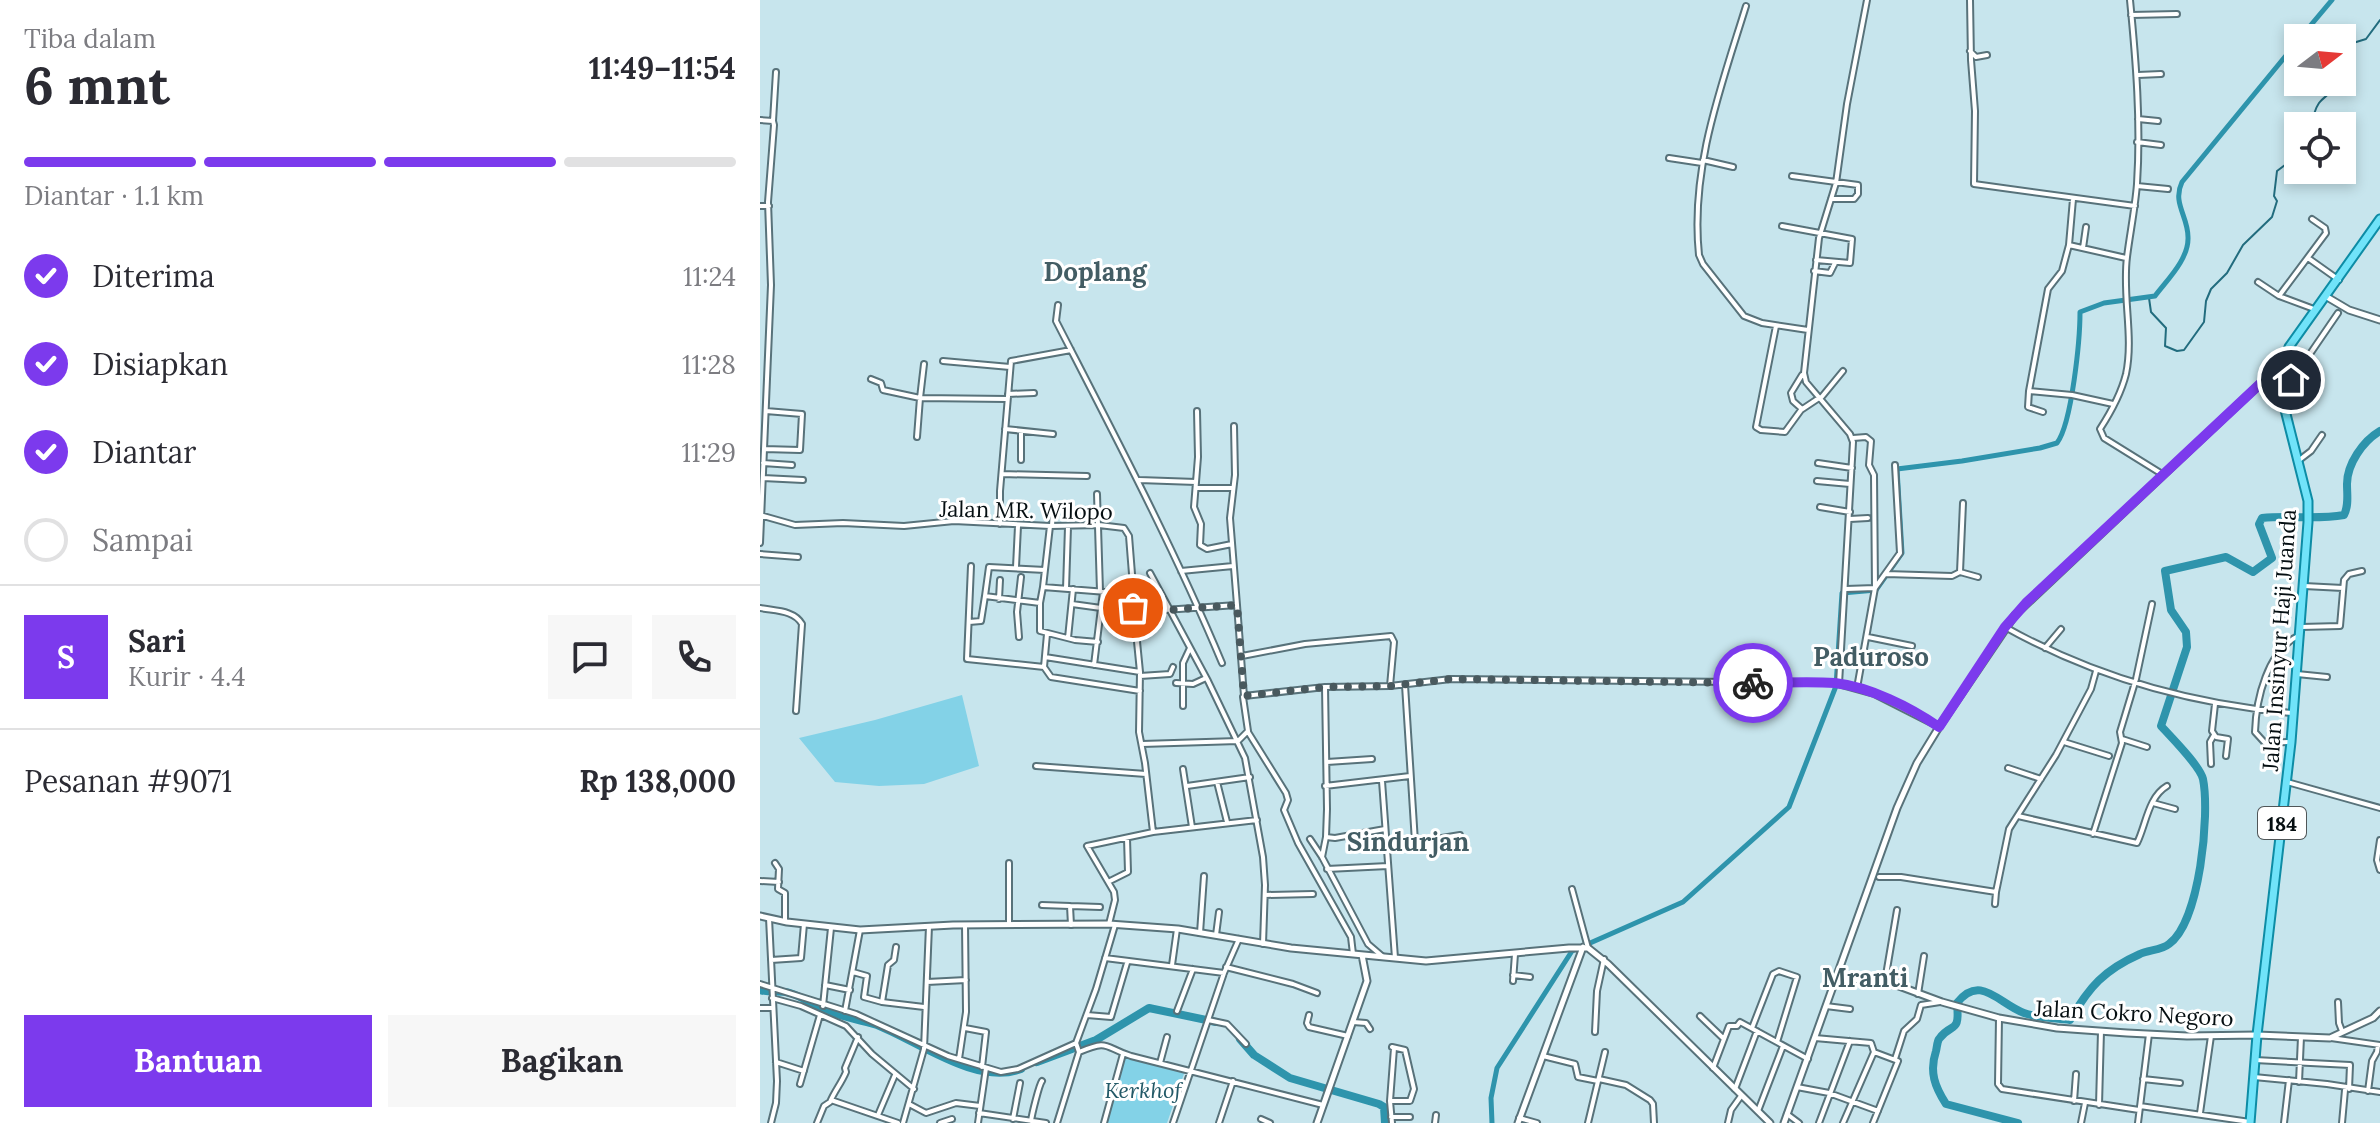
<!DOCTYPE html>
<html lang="id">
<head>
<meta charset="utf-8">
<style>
	body { margin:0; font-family:Lora,serif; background:#f7f7f7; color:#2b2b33; height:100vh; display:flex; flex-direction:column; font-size:30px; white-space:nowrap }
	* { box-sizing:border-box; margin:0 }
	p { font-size:26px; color:#7c7c81 }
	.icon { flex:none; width:44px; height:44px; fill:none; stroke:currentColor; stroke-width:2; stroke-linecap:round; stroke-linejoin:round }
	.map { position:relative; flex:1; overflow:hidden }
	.details { display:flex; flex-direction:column; background:#fff; width:760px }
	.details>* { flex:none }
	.needle { width:52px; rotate:74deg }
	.tools { position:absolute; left:1524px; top:24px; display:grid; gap:16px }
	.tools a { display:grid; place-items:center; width:72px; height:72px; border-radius:0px; background:#fff; box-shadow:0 4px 12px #0003; font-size:40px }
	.pin { position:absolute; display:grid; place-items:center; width:68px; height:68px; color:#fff; margin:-34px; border:4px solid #fff; border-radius:50%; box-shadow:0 2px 8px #0007 }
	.courier { position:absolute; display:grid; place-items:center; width:80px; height:80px; margin:-40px; border:6px solid #7c3aed; border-radius:50%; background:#fff; color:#222; box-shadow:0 2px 10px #0007 }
	.overview em { font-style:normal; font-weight:800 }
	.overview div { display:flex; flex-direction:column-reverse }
	.overview { display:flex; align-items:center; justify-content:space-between; height:136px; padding:0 24px }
	h1 { font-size:52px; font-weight:800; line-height:60px }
	.bar { display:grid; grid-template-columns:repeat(4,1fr); gap:12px 8px; align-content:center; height:96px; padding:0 24px }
	.bar i { height:10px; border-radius:6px; background:#e1e1e2 }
	.bar .current { background:#7c3aed }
	.bar p { grid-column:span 4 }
	.line { display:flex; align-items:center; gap:20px; padding:0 24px; border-top:2px solid #e1e1e2 }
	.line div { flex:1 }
	.round { display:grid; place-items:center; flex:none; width:84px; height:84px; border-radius:0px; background:#f7f7f7 }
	ol { padding:0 24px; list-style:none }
	li { display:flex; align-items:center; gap:24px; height:88px }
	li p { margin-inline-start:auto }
	li .icon { padding:8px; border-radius:50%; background:#7c3aed; color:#fff; stroke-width:4 }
	li:last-child { color:#7c7c81 }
	li i { width:44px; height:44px; border:4px solid #e1e1e2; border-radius:50% }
	.primary-button { display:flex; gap:16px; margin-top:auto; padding:16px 24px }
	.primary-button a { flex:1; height:92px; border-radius:0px; background:#7c3aed; color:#fff; font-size:32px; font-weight:800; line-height:92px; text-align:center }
	.primary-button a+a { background:#f7f7f7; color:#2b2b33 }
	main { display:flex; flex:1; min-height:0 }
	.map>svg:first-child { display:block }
	.green { fill:#83d2e7 }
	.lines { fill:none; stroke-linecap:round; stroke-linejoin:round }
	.stream { stroke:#226c7e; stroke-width:2 }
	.canal { stroke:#2e94ac; stroke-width:5 }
	.river { stroke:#2e94ac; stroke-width:8 }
	.minor-casing { stroke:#58727a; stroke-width:8 }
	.tertiary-casing { stroke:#58727a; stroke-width:9 }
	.primary-casing { stroke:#0d8ca5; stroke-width:11 }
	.minor { stroke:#fff; stroke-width:4 }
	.tertiary { stroke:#fff; stroke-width:5 }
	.primary { stroke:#70e3f9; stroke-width:7 }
	.done { stroke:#49595e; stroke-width:8; stroke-dasharray:0 14.4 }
	.route { stroke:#7c3aed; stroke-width:10 }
	.labels { text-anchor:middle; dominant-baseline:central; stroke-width:6; stroke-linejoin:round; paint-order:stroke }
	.shield { fill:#fff; stroke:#505658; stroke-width:2 }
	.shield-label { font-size:20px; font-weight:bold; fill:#050e11 }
	.street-label { font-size:22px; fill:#050e11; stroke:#fff }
	.park-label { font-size:22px; font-style:italic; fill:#235967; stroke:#fff }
	.quarter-label { font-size:26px; font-weight:bold; fill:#435d64; stroke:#fff }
</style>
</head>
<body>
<main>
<section class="details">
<div class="overview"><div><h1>6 mnt</h1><p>Tiba dalam</p></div><em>11:49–11:54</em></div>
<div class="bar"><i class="current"></i><i class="current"></i><i class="current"></i><i></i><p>Diantar · 1.1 km</p></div>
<ol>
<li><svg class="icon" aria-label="check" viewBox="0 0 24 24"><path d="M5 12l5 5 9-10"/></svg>Diterima<p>11:24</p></li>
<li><svg class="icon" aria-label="check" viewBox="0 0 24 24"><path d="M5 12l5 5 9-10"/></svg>Disiapkan<p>11:28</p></li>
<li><svg class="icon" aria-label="check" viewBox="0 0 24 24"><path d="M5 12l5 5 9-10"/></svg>Diantar<p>11:29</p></li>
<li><i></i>Sampai</li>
</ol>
<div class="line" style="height:144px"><b class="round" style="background:#7c3aed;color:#fff">S</b><div><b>Sari</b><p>Kurir · 4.4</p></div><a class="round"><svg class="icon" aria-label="chat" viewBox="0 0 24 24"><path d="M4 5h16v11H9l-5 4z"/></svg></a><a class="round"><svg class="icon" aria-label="phone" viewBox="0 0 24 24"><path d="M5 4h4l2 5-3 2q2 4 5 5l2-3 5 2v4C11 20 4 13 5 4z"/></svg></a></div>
<div class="line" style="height:104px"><div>Pesanan #9071</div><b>Rp 138,000</b></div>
<div class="primary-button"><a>Bantuan</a><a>Bagikan</a></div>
</section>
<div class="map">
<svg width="1620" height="1123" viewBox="0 0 1620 1123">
	<rect width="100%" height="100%" fill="#c7e5ed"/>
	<path class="green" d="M202,695l17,71 -55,18 -45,2 -44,-4 -36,-44 76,-18z
		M361,1050l65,18 -19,55h-65z"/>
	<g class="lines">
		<path class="stream" d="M1582,61l5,-2 6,-16 13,-4 14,-19
			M1544,126c12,-6 8,-13 15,-23 6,-8 13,-8 16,-21
			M1389,298l2,14 15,16 -1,18 12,5 7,-1 20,-28 2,-21 5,-12 16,-16 16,-28 29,-28 5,-16 -3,-5 3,-25 16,-12 5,-19"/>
		<path class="canal" d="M1540,38l32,-38
			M732,1123l-1,-25 6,-30 75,-117 111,-49 106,-95 47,-121 6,-93 34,-3 26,-37 -5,-84 65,-8 78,-13 17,-5c15,-20 23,-104 23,-131l24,-9 51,-7c12,-16 34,-37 33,-59 0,-21 -16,-34 -6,-55l116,-141"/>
		<path class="river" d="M0,990c10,3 21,0 30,3 14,4 25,14 39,19 16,5 32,8 48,13 41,16 99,61 144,44
			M480,1039l14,16 36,23 89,26 5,3 1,16
			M277,1062l59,-22 53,-32 67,14
			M1258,1123l-72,-19c-11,-17 -17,-32 -10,-53 1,-4 1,-9 3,-12 13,-18 21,-3 18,-36 23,-30 42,1 67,10 13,5 31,5 46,7 19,-33 34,-50 70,-66 8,-4 22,-4 29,-10 31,-22 41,-130 34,-165 -3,-13 -32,-42 -42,-53l26,-79 -1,-15 -15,-22 -6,-39 61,-14 27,15 19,-14 -13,-34 3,-6c28,-3 54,2 82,-3 5,-10 3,-20 3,-31 0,-20 16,-43 33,-53"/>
		<g class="minor-casing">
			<path id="minor" d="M1210,0l1,60 4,51 -1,73 161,22
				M1370,0c6,61 11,122 7,184 -2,25 -7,49 -10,73 -5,39 7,79 -1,117 -5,20 -15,38 -26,55l4,9 58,36
				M986,6c-25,81 -56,163 -47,249l4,9 41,52 18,7 46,7
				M1371,15l46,-1
				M1210,51l6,6 11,-2
				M1378,75l23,-1
				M1378,119l20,2
				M0,120l13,1 1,4 -6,77 3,83 -11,258
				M13,121l3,-49
				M1377,142l24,3
				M909,158l33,5
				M943,160l30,7
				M1032,176l66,9v9l-4,5h-23
				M1377,186l31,3
				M0,206h9
				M1022,226l70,13 -2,24 -34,-3
				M1309,245l57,13
				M1323,248l3,-21
				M1548,258l31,22
				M1054,271l16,2 5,-10
				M1498,282l21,14 35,13
				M1519,296l47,-63 -1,-5 -13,-9
				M298,305l-2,16c58,113 117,225 166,342
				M1016,326l-20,101 5,3 24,2 16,-22 18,-12
				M1529,347l17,12
				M183,361l67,6
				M164,364l-4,34 87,1
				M1042,375l-11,18 2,8 9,8
				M111,379l10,4 2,7 37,8 -3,39
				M1521,386l18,-16 39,-57
				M1269,391l43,4 41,9
				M248,394l26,-1
				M1060,399l23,-28
				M437,411l1,46 -4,50 7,17 -1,21 7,4 25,-5
				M1283,412l-15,-5 1,-16 19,-102 14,-18 7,-26 4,-46
				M474,426l1,49 -5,43 7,87
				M245,429l48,5
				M4,449l36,1 2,-36 -36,-3
				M261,460v-28
				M1538,461l13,-10 11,-16
				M3,463l29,2
				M1058,463l34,5
				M242,474l85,2
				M3,478l40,2
				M379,480l57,2
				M1057,481l33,3
				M436,488h37
				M337,494l3,97
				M1060,507l30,5
				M0,515l35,10 48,-2 61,3 50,-5 96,5 49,-1 25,3 5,8 6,76 102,-7 7,91 81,-9 65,-1 61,-7 383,4 40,11 65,33
				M1090,519l18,-1
				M240,524v-33l11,-130 60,-11
				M292,526l1,-17
				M0,554l38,3
				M211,566l-4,93 77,8 7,10 89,14
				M256,567l2,-41
				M421,571l52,-5
				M1200,572l18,5
				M390,573l58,108 37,77 18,99 2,28 -2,59
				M1126,574l66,2 8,-4 3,-69
				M1544,586l39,2
				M283,587l7,-61
				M306,589l2,-62
				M1086,589l29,-1 -1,-113 -5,-10 2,-24 -5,-4 -13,1
				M225,596l4,-29 56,3
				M239,599l1,-19
				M280,603v28l35,9 23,2
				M312,604l29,4
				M0,608c15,3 34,2 42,16l-6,87
				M374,611l6,61 -1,60 6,31 8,69 104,-12
				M209,622l12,-1 4,-25 55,7 3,-16 89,7
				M1245,627c89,50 185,77 287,86
				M1541,627l39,-1 4,-46 5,-6 13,-3
				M259,637l-2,-25 4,-35
				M1108,637l44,9
				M308,638l5,-49
				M1285,648l16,-19
				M482,656l63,-12 86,-8 3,6 -4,44
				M285,657l95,15
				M334,665l9,-73
				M284,667l3,-33
				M1537,674l30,3
				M380,676l30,-2 3,-7
				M416,683l17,1 13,-6
				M1079,684l14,-242 -3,-8 -44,-52 -2,-9 15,-135 17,-55 11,-79 20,-104
				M645,685l10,157
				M1097,688l18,-100 25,-35 -5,-88
				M1455,704l-3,27 4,6 12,2 -2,17
				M423,706v-43l7,-15
				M488,732l38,61 2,7 -4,10 14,33 53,94 2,17
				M1362,739l25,8
				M478,741l10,-10 -5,-34
				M1304,742l45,14
				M1531,742l-26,1 -10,-11c1,-32 12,-82 45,-97
				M382,744l96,-3
				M567,762l45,-3
				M1451,764l-1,-22 4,-7
				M276,766l110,8
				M1248,768l33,11
				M423,769l9,58
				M622,781l13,177
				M457,782l10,40
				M1527,782l93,26
				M427,786l63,-9
				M565,786l85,-10
				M1393,803l22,6
				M1258,816l119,27c9,-18 11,-46 30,-57
				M1333,834l29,-91 -2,-11 16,-53 16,-75
				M566,837l9,1 50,-9
				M550,839l12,18 46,87 14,12
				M669,840l1,14
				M1620,840l-3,20 3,10
				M627,847l73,-12
				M562,857l4,-20 1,-28 -2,-122
				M15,863l4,6 -1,20 7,4v28
				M567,869l61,-3
				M1119,877h22l95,15 13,-63 47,-74 35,-66 5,-18
				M0,881l19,1
				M350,881l18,-9 -1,-34
				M812,889l16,59
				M505,895l48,-1
				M1235,904l1,-12
				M282,905l28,1
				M9,918l8,163 -1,22 -5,20
				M249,924v-61
				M349,924l6,-24 -1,-8 -27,-46 66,-14
				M311,925l-1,-19 30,1
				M440,933l4,-57
				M456,935l3,-23
				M345,958l119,15
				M11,960l30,-2 3,-34
				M412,965l5,-36
				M466,967l67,17 24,9
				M93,972l14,4 -3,21 18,5 42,5
				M753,975l17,2
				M753,981l2,-27
				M1125,981l12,-71
				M167,982l39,-2
				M0,984l96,30 92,42 53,16 17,-3 58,-26
				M65,985l25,5
				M1158,994l6,-38
				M12,998l29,8 45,20 26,28 42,35
				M122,1002l6,-37 6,-5 2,-13
				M1578,1002l1,21 3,8
				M63,1006l8,-78
				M1066,1006l24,3
				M0,1008h12
				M85,1011l15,-81
				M417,1011l16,-42
				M327,1015l24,2 16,-54
				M549,1015l-2,8 2,4 39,9
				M940,1016l24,23
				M1239,1018l-1,66 4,5 137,21
				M448,1020l19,4 19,20
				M593,1022l13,1 4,6
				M205,1028l21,4 -4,35
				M992,1028l21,-54 6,-3 18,6 -20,65
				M835,1032l2,-41 7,-32
				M1055,1038l56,5 3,9 24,9 -25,62
				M1571,1038l49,7
				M319,1052c31,-13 24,-5 52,4l192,49
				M783,1056l32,8 3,13 20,4
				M199,1059l7,-47 -1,-87
				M1135,1059l9,-28 13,-12 4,-14 19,-3
				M1495,1060l95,5 -1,24
				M16,1062l28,9
				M400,1063l7,-26
				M953,1068l16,-42h8l3,-4 68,37
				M1494,1077l73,7 53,8
				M839,1079l27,6 24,15 3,4 1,19
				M1383,1079l37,4
				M1539,1082l2,-45
				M40,1084l20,-69
				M1037,1087l32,6 49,18
				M975,1089l22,-58
				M1608,1091l4,-30 5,-9 1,-7
				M71,1100l67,23
				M630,1101l4,-53
				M1314,1101l2,-27
				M149,1104l17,9 30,-10 24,3
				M1339,1105l2,-74
				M1380,1106l110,16
				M998,1111l25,-65
				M219,1113l67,10
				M1440,1113l11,-77
				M1027,1114l12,9
				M118,1115l17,-40
				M631,1117h19
				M759,1118l18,5
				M253,1119l7,-36
				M501,1119l9,4
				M271,1121c1,-7 8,-36 11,-40
				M57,1123l7,-17 6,-4c5,-12 11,-18 16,-30l-1,-4 13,-31
				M143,1123l21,-74 5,-123
				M180,1123l12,-4
				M218,1123l8,-55
				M297,1123l22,-71 -3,-9 20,-54 19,-64
				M344,1123l19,-69
				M413,1123l51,-150 15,-34
				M459,1123l14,-42
				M632,1123l-2,-22h20l4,-12 -9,-39 -13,-3
				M675,1123l1,-8
				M828,1123l17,-71
				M968,1123l3,-13 10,-14
				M1059,1123l31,-82
				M1083,1123l31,-71
				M1321,1123l4,-20
				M1378,1123l11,-89
				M1524,1123l5,-43
				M1582,1123l3,-33"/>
		</g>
		<g class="tertiary-casing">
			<path id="tertiary" d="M1567,297l22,13 31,10
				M0,916l27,6 73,8 93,-5 156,-1 69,5 113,19 135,13 143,-13h19l20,16 162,159
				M1078,975l20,5 22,-1 62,23 57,16 58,10 70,5 60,3 70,-1 73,3 43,-20 7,-7
				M557,1123l50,-142 -5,-26
				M758,1123l65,-176
				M1024,1123l113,-315 20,-45 22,-36 76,-112 246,-232 23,-28"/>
		</g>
		<g class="primary-casing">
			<path id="primary" d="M1490,1123l7,-88 34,-293 17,-220v-21l-27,-107 -1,-25 9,-22 91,-128"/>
		</g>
		<use href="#minor" class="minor"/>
		<use href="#tertiary" class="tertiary"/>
		<use href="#primary" class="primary"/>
	</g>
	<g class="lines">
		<path class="done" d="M373,608l2,4h7l95,-7 7,91 81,-9 65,-1 61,-7 302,4"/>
		<path class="route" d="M993,683c27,0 55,-2 82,0 35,4 75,24 104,44l66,-100 21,-24 235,-220 24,-29 -6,20 1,13 11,-7"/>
	</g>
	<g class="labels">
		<rect class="shield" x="1498" y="807" width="48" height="32" rx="6"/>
		<g class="shield-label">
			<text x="1522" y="823">184</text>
		</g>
		<g class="street-label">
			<text transform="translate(266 510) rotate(1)">Jalan MR. Wilopo</text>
			<text transform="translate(1519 640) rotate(-86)">Jalan Insinyur Haji Juanda</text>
			<text transform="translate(1374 1013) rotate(3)">Jalan Cokro Negoro</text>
		</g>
		<g class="park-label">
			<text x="383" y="1090">Kerkhof</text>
		</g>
		<g class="quarter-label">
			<text x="335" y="271">Doplang</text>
			<text x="1111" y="656">Paduroso</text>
			<text x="648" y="841">Sindurjan</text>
			<text x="1105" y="977">Mranti</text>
		</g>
	</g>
</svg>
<div class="tools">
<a><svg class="needle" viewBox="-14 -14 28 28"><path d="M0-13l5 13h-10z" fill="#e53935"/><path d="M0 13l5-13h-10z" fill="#7c7c81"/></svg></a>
<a><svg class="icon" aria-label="locate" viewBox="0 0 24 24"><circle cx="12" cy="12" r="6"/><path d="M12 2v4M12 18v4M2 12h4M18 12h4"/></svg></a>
</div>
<div class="pin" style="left:373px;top:608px;background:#ea580c"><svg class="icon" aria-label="bag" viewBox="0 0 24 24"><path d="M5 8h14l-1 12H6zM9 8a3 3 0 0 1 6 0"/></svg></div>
<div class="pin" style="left:1531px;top:380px;background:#1f2937"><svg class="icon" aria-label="home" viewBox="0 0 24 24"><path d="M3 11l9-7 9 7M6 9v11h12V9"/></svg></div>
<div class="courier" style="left:993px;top:683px"><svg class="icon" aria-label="bike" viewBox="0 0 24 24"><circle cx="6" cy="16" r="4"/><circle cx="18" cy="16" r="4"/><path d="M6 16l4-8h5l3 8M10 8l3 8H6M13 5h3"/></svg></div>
</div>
</main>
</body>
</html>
